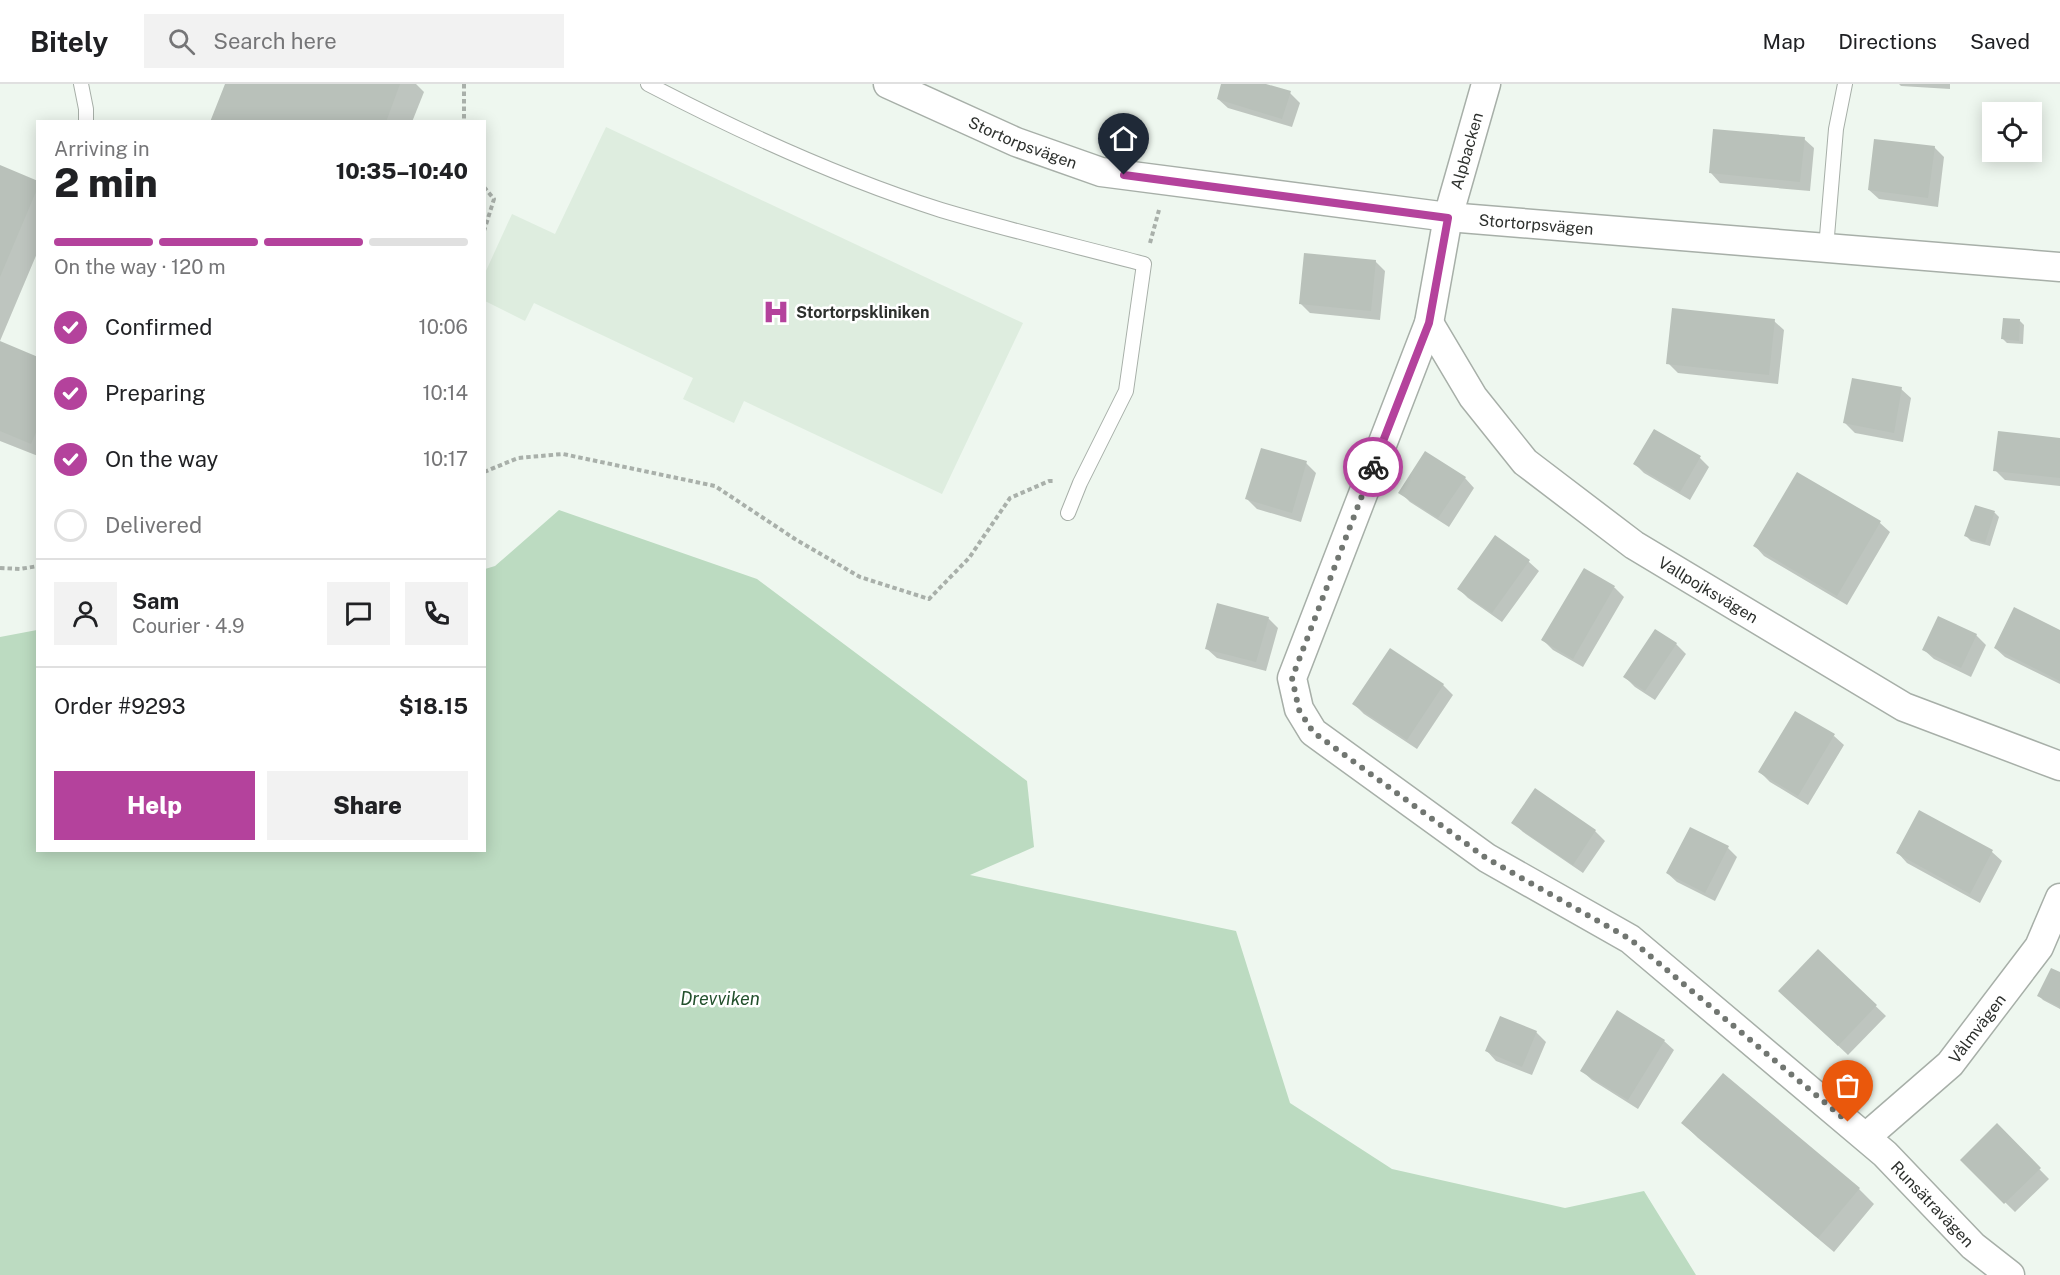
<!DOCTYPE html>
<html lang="en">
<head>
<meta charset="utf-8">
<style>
	body { margin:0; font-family:"Public Sans",sans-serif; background:#f2f2f2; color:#202124; height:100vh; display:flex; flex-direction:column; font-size:22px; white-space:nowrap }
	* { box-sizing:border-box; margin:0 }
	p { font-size:20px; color:#757577 }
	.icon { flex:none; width:33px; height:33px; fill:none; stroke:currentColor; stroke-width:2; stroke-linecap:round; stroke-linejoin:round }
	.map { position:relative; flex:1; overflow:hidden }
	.side { position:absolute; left:36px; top:36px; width:450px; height:732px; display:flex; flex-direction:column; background:#fff; border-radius:0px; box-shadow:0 3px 15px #0003 }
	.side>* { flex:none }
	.fabs { position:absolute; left:1982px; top:18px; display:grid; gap:12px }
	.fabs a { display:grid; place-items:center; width:60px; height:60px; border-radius:0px; background:#fff; box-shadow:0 3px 15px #0003; font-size:30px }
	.pin { position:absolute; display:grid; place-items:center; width:51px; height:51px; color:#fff; margin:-62px -26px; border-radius:50% 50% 50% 0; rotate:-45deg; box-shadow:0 0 6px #0007 }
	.pin .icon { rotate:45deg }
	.courier { position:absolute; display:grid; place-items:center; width:60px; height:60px; margin:-30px; border:4px solid #b4429c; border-radius:50%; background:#fff; color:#222; box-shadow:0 2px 8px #0007 }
	.overview em { font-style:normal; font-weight:800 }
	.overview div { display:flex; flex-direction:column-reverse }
	.overview { display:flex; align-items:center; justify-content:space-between; height:102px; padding:0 18px }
	h1 { font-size:39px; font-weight:800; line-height:45px }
	.bar { display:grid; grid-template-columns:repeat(4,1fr); gap:9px 6px; align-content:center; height:72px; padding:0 18px }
	.bar i { height:8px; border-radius:4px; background:#e0e0e0 }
	.bar .active { background:#b4429c }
	.bar p { grid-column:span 4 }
	.line { display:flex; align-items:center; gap:15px; padding:0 18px; border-top:2px solid #e0e0e0 }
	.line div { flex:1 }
	.round { display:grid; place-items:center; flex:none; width:63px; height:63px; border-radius:0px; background:#f2f2f2 }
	ol { padding:0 18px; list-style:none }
	li { display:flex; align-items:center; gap:18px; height:66px }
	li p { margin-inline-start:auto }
	li .icon { padding:6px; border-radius:50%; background:#b4429c; color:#fff; stroke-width:4 }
	li:last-child { color:#757577 }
	li i { width:33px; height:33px; border:3px solid #e0e0e0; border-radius:50% }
	.cta { display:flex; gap:12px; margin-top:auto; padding:12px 18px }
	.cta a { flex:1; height:69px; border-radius:0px; background:#b4429c; color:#fff; font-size:24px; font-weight:800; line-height:69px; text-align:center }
	.cta a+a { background:#f2f2f2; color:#202124 }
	header { display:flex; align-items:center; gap:36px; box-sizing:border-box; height:84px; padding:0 30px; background:#fff; border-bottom:2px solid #e0e0e0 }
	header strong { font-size:28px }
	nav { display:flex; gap:33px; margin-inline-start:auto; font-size:21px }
	.search { width:420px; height:54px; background:#f2f2f2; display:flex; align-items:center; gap:15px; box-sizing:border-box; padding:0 21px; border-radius:0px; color:#757577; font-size:22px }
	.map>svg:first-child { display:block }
	.built { fill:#deeddf }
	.water { fill:#bcdbc1 }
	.shadow { fill:#0003 }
	.building { fill:#b9c1ba }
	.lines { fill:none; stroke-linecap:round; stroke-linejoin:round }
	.lane-casing { stroke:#a7afa8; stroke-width:16 }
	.street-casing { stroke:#a7afa8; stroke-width:31 }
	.path { stroke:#a9b0aa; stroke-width:4; stroke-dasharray:4.5 3; stroke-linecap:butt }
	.lane { stroke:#fff; stroke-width:14 }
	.street { stroke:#fff; stroke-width:28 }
	.done { stroke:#717671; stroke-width:6; stroke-dasharray:0 10.8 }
	.route { stroke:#b4429c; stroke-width:8 }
	.labels { text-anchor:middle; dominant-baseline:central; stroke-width:5; stroke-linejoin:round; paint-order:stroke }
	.street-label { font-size:16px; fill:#2d302d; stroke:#fff }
	.poi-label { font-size:16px; font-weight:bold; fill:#2d302d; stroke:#fff; text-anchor:start }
	.water-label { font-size:18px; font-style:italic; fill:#22502c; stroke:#fff }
</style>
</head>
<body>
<header>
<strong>Bitely</strong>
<div class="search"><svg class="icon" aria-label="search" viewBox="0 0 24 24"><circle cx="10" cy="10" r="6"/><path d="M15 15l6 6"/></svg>Search here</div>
<nav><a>Map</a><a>Directions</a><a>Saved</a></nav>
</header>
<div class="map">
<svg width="2060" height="1191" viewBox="0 0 2060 1191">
	<rect width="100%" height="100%" fill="#eef7ef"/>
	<path class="built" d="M606,43l417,196 -81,171 -198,-93 -10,22 -51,-24 10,-21 -159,-75 -9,18 -40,-20v-28l27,-59 43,20z"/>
	<path class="water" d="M559,426l198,69 270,202 7,66 -64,28 266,56 54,172 102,66 173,39 79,-17 52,84h-1696v-638l37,-7 1,220h446l1,-281 10,-3z"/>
	<path class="shadow" d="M226,0h190l8,8 -12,30h-200z
		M1223,0h38l29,9 10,10 -8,24 -64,-19 -10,-9z
		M1899,0h51v5l-49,-3z
		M1804,55l10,9 -4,43 -90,-8 -9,-10z
		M1934,63l10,10 -6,50 -59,-8 -10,-9z
		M0,83l38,16v68l-38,90z
		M1375,177l10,10 -5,49 -70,-7 -10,-10z
		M1774,237l10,9 -6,54 -100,-11 -10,-10z
		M2020,237l4,4 -1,19 -16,-1 -5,-5z
		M0,259l38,15v98l-38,-15z
		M1901,305l10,9 -8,44 -48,-9 -10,-10z
		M2060,355v47l-55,-6 -10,-10z
		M1700,374l9,9 -19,33 -46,-27 -9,-9z
		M1306,379l10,10 -15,49 -44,-13 -10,-10z
		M1797,390l83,49 10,9 -43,73 -83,-49 -9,-10z
		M1465,394l9,10 -25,39 -39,-25 -10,-10z
		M1976,423l19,6 4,4 -9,29 -19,-5 -5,-5z
		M1495,453l34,25 10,9 -37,51 -34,-24 -9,-9z
		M1585,486l30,18 9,9 -41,70 -30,-17 -10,-10z
		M1268,534l10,10 -12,43 -49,-13 -10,-9z
		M2060,548v52l-55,-27 -10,-9z
		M1976,551l10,10 -15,32 -37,-18 -10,-9z
		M1676,560l10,10 -31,46 -20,-13 -10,-10z
		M1443,601l10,10 -36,54 -53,-35 -10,-10z
		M1834,652l10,9 -36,60 -38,-23 -10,-10z
		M1920,728l72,40 10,9 -22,42 -73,-40 -9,-10z
		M1513,738l82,9 10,10 -22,32 -60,-41z
		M1728,764l9,9 -22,44 -38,-19 -10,-9z
		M1818,867l68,65 -38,39 -58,-55z
		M2060,890v35l-17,-9 -4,-4z
		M1536,948l10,10 -14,33 -36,-14 -9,-10z
		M1664,957l10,9 -36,59 -46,-29 -10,-9z
		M1723,991l136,114 15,15 -40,48 -136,-114 -15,-15z
		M1997,1042l52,53 -34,33 -53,-52z"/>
	<path class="building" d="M225,0h175l-14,38h-176z
		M1221,0h45l25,7 -9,28 -65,-20z
		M1713,45l92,8 -5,45 -91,-9z
		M1874,55l61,7 -7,52 -60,-8z
		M0,81l38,16v6l-38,90z
		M1304,169l72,7 -5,51 -72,-7z
		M1672,224l103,11 -6,56 -103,-11z
		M2003,234l17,1 -1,22 -18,-2z
		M0,257l38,16v71l-7,16 -31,-13z
		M1852,294l50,9 -8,46 -51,-10z
		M1654,345l47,27 -21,36 -47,-28z
		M1998,347l62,7v40l-67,-7z
		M1261,364l46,13 -15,52 -47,-14z
		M1425,367l41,26 -28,41 -40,-25z
		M1797,388l84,49 -44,75 -84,-50z
		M1975,421l20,6 -10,32 -21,-7z
		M1495,451l35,25 -38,53 -35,-24z
		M1584,484l31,18 -42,73 -32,-19z
		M1217,519l52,14 -13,45 -51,-13z
		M2014,523l46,23v51l-66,-33z
		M1938,532l39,18 -16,34 -39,-18z
		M1655,545l22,14 -32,48 -22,-14z
		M1390,564l54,36 -37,56 -55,-36z
		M1795,627l40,23 -37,62 -40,-24z
		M1535,704l61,42 -23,35 -62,-42z
		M1919,726l74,40 -23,44 -74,-41z
		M1690,743l39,19 -24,47 -39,-20z
		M1818,865l59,56 -39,41 -60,-55z
		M2051,884l9,4v35l-23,-11z
		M1617,926l48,30 -37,60 -48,-29z
		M1500,932l37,15 -15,36 -37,-16z
		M1723,989l137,115 -42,50 -137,-115z
		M1997,1039l44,45 -37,36 -44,-44z"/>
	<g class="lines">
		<g class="lane-casing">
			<path id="lane" d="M81,0l5,25v13
				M648,0c94,49 192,94 293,126 67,20 135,36 203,54l-18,127 -46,92 -12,30
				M1826,164l10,-119 9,-45"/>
		</g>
		<g class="street-casing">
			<g id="street">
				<path id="s1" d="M888,0l128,58 85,30 347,45 612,50"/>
				<path id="s2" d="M1486,0l-38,133 -19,106 -137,355 7,31 14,23 174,126 143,81 255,215 88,92 37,29"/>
				<path id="s3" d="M1429,239l44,74 52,65 109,83 270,162 156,59"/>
				<path id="s4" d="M1866,1053l84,-73 89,-117 21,-49"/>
			</g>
		</g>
		<path class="path" d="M464,0v38
			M484,103l10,12 -10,32
			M1150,159l9,-33
			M484,388l34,-14 45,-4 152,32 80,53 65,38 69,22 40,-41 41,-60 39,-17h5
			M0,484l20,1 18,-3"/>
		<use href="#lane" class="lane"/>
		<use href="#street" class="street"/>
	</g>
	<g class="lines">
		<path class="done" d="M1373,383l-81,211 7,32 14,22 173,126 144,81 218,183"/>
		<path class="route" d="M1124,91l324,43 -19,105 -56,144"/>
	</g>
	<defs>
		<g id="hospital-bare" transform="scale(2.07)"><path d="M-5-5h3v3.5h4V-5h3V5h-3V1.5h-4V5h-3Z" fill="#b4429c" stroke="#fff" stroke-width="2.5" paint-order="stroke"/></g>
	</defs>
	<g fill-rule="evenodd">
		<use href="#hospital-bare" x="776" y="228"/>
	</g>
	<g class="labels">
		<g class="street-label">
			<text stroke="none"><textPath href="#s1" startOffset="147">Stortorpsvägen</textPath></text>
			<text transform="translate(1467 67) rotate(-74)">Alpbacken</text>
			<text stroke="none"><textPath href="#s1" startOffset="669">Stortorpsvägen</textPath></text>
			<text stroke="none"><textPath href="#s3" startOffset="393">Vallpojksvägen</textPath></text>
			<text stroke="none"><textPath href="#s4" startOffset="156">Vålmvägen</textPath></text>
			<text stroke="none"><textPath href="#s2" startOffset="1467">Runsätravägen</textPath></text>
		</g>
		<g class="poi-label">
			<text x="796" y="228">Stortorpskliniken</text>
		</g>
		<g class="water-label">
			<text x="720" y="914">Drevviken</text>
		</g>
	</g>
</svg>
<div class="fabs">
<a><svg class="icon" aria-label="locate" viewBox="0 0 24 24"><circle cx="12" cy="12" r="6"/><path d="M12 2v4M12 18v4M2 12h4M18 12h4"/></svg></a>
</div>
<div class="pin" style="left:1848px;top:1038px;background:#ea580c"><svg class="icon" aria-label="bag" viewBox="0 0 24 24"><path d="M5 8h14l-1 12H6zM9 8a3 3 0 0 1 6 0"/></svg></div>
<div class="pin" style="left:1124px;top:91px;background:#1f2937"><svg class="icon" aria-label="home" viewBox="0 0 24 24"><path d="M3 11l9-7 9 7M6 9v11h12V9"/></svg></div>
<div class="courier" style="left:1373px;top:383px"><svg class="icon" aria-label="bike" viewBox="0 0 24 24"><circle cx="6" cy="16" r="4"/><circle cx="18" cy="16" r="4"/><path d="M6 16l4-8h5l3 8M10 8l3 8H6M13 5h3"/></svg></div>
<section class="side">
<div class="overview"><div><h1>2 min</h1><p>Arriving in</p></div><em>10:35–10:40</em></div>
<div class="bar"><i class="active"></i><i class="active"></i><i class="active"></i><i></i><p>On the way · 120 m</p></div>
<ol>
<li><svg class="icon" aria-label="check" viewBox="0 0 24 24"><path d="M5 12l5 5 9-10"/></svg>Confirmed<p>10:06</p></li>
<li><svg class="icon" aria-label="check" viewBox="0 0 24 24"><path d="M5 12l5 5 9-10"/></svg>Preparing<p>10:14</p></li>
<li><svg class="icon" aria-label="check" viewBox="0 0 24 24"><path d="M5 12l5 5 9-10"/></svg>On the way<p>10:17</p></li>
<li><i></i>Delivered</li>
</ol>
<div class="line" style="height:108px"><a class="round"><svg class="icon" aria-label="person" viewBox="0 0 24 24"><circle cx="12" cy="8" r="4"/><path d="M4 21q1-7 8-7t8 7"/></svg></a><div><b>Sam</b><p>Courier · 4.9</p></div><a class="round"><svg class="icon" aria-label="chat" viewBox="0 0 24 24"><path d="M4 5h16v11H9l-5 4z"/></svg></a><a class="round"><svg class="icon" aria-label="phone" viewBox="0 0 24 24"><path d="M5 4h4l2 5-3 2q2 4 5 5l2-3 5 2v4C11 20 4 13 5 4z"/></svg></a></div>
<div class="line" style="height:78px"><div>Order #9293</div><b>$18.15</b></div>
<div class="cta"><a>Help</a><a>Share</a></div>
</section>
</div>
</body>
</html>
